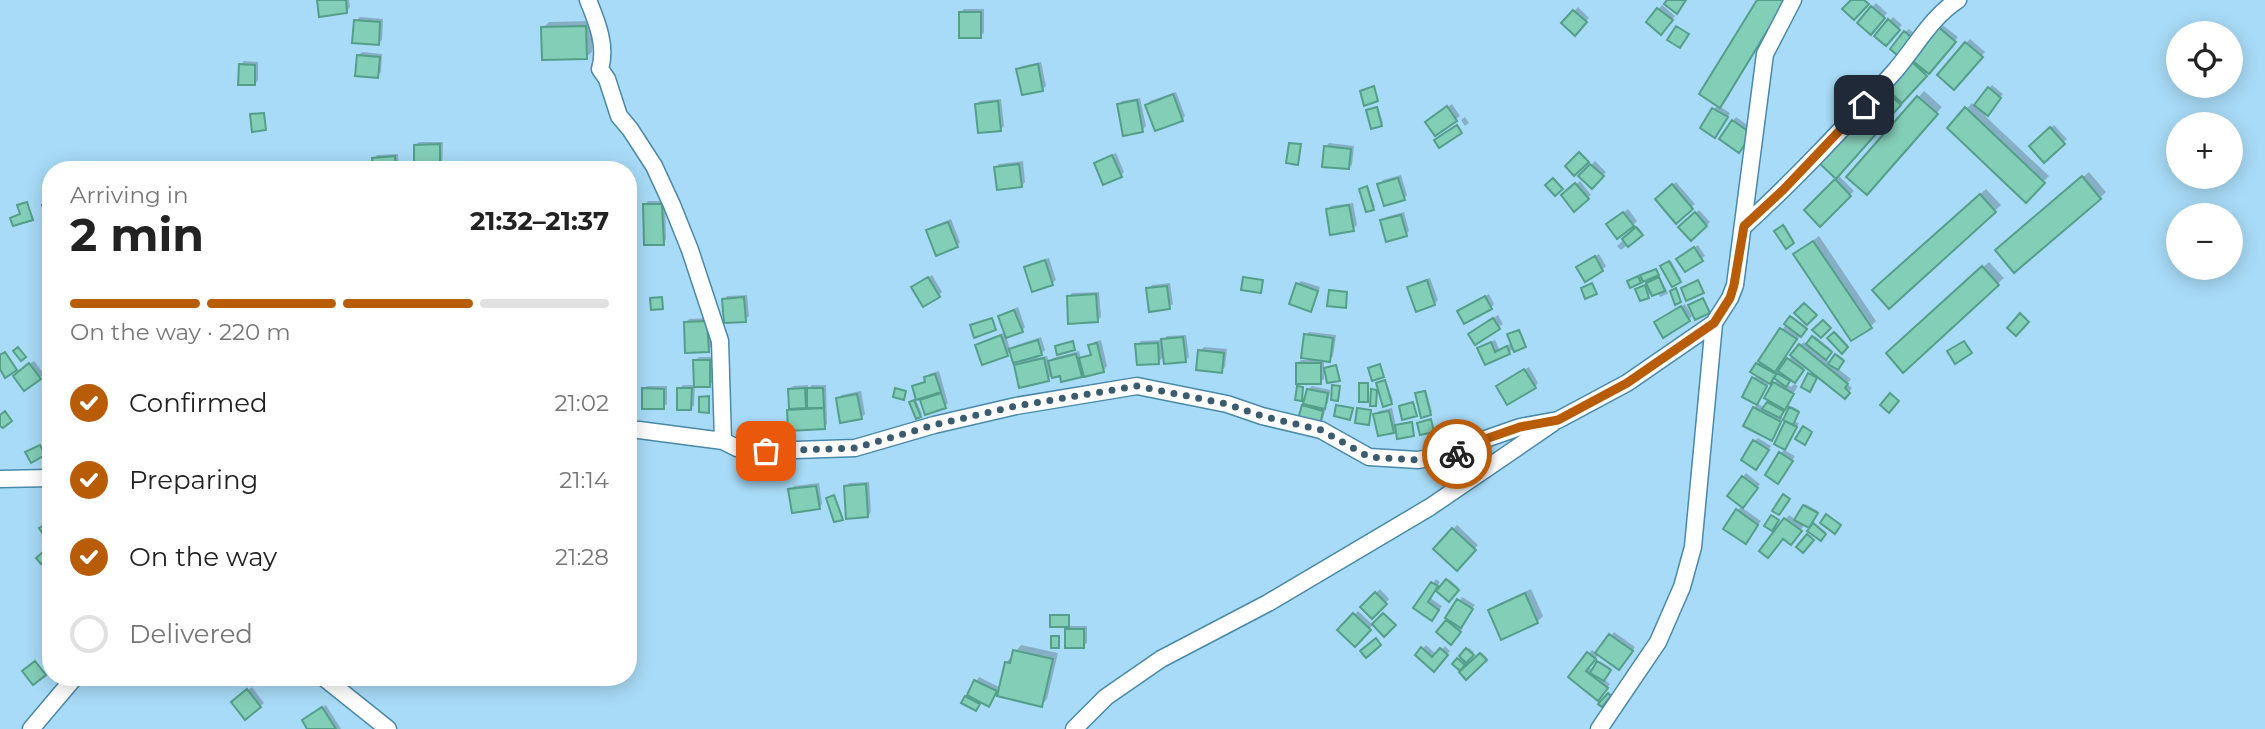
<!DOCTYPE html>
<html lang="en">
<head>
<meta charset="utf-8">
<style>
	body { margin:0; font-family:Montserrat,sans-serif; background:#f6f6f6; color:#222; height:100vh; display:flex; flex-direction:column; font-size:26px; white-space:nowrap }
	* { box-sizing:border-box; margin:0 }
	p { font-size:23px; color:#767676 }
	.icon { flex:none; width:38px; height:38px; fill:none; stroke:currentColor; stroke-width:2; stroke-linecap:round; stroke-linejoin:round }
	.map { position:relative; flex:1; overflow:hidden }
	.panel { position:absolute; left:42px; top:161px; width:595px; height:525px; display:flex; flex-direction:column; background:#fff; border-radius:28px; box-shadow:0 4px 18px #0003 }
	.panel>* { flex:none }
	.fabs { position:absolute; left:2166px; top:21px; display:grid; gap:14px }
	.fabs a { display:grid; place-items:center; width:77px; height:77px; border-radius:50%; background:#fff; box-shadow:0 4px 18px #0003; font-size:35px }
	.pin { position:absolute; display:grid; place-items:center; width:60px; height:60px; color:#fff; margin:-30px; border-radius:14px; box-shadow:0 4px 10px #0006 }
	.courier { position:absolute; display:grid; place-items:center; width:70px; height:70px; margin:-35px; border:5px solid #b95c07; border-radius:50%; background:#fff; color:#222; box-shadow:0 2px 9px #0007 }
	.overview em { font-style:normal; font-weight:700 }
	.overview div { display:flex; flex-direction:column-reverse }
	.overview { display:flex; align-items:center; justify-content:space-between; height:119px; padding:0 28px }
	h1 { font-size:46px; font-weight:700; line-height:52px }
	.bar { display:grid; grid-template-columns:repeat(4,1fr); gap:10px 7px; align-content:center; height:84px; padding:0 28px }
	.bar i { height:9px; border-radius:5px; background:#e0e0e0 }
	.bar .selected { background:#b95c07 }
	.bar p { grid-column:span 4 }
	ol { padding:0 28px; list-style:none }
	li { display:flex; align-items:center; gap:21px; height:77px }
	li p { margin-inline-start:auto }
	li .icon { padding:7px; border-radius:50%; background:#b95c07; color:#fff; stroke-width:4 }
	li:last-child { color:#767676 }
	li i { width:38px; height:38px; border:4px solid #e0e0e0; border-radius:50% }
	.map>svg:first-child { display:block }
	.shadow { fill:#0003 }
	.building { fill:#83ceb7; stroke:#549f89; stroke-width:2 }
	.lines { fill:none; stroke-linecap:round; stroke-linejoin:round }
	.street-casing { stroke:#4989a9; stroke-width:19 }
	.street { stroke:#fff; stroke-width:16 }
	.done { stroke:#3b5c6e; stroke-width:7; stroke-dasharray:0 12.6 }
	.route { stroke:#b95c07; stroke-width:9 }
</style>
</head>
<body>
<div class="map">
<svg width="2265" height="729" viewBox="0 0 2265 729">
	<rect width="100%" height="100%" fill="#a8dbf7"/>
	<path class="shadow" d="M319,0h30l1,7 -3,4z
		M1759,0h27l-60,100 -7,6 11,7 -11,19 -17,-4 16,-24z
		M1876,3l11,10 -16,19 -12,-10z
		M1662,5l13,11 -10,13 -17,-7z
		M1578,7l11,11 -14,15 -11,-10z
		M964,9h20v24l-4,3 -20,-23z
		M360,17l23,2 -1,21 -4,3 -22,-22z
		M1893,17l9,8 -16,18 -9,-7z
		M592,21v31l-6,5 -43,-29 6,-6z
		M1940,23l18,14 -120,138 16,16 -34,33 -14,-14 32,-32 -19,-17z
		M1909,29l10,9 -16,19 2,-25z
		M1970,39l15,13 -27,32 -19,-9z
		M362,52l20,2 -1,18 -4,4 -19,-20z
		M244,61l14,1v18l-3,4 -15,-19z
		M1041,62l5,24 -4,4 -24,-21 4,-3z
		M1992,85l11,9 -18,22 64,60 -23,24 -77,-72 23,-25 3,3z
		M1924,91l18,16 -70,80 -24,-10z
		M1176,92l9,24 -3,4 -35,-15 3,-4z
		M1140,98l6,28 -4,4 -23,-25 3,-4z
		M1001,99l3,27 -4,4 -24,-26 4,-3z
		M1452,104l8,12 -25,18 -4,-15z
		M1378,107l5,16 -11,4 -3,-18z
		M1465,117l4,6 -4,3 -4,-6z
		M1736,117l18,13 -15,21 -6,-30z
		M2054,125l13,14 -23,21 -13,-14z
		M419,142h24l-1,28h-26l-1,-25z
		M1329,143l25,3 -2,18 -3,4 -23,-21z
		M1116,153l8,19 -3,4 -25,-13z
		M398,154l1,14 11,-4 1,6h-37v-11l3,-4z
		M1023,161l2,21 -3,4 -26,-18 3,-4z
		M1595,161l11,11 -14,15 -11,-11z
		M2089,172l17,20 -6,6 -97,46z
		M1401,175l6,20 -3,4 -25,-15 4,-4z
		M1580,181l11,14 -16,14 -8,-17z
		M1676,182l19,22 -19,18 -19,-23z
		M1368,186l7,21 -2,1 -12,-19z
		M1986,189l15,16 -112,101 -8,-22z
		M648,201h17l1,38 -3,4 -18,-38z
		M1353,203l4,22 -4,4 -25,-19 3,-4z
		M1628,209l9,12 -4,4 -21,-4z
		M1699,210l11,12 -19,17 -10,-12z
		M1404,212l5,19 -3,3 -24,-13 4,-4z
		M951,219l9,23 -3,4 -29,-16 3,-3z
		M1785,225l9,16 -8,5 -9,-15z
		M1638,227l5,6 -22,17 -4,-4z
		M1819,236l57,85 -5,5 -76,-72z
		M1698,245l7,11 -4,3 -19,-4z
		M1599,254l7,12 -4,4 -20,-6z
		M1049,258l7,22 -4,3 -26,-15 4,-4z
		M1671,261l10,18 -1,1 -16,-15z
		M1989,262l15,16 -101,92 -9,-22z
		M932,275l10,17 -4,4 -21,-12z
		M1660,277l8,16 -1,1 -7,3 -2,-5h-6l-4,4 -10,-8z
		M1430,278l8,22 -4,4 -25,-16 4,-4z
		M1301,281l19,6 -6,19 -3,4 -13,-26z
		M1170,283l3,21 -4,3 -21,-18 4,-4z
		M1099,292l2,25 -4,3 -29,-23 4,-4z
		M1489,294l5,10 -3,4 -32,3z
		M747,295l2,21 -4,4 -21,-20 3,-4z
		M1685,304l7,12 -3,4 -30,-1z
		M1018,307l7,20 -3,4 -16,5 4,13 4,-3 27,-9 4,13 -8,8 10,-2 2,6 4,-4 26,-7 2,8 11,-6 -2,-7 4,-4 7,-2 6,26 -3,4 -19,5v-3l-4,3 -20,-1 -10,2 -3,3 -32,-13 6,-7 -11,-8 -4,3 -30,-9 3,-3 26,-10 -6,-16 4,-3z
		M1498,315l5,9 -28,18 -2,-11z
		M1792,316l15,11 -34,44 5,3 22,-29 4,-3 3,3 8,-9 17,14 -7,8 5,5 7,-9 7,5 -7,9 14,11 -4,5 5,4 -7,9 -27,-22 -8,13v-14l3,-3 -7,-5 -8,11 -7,1 -5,6 5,3 3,-3 4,2 -18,30 5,3 6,-13 8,4 -5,11 5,2 -14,25 3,-28 -4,-2 -9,17 -21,-27 4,-4 7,4 6,-8 3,-17 4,-4 -5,-3 -13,23 -6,-21 4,-4 -5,-2z
		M710,318l2,28 -4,4 -22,-27 3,-4z
		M628,319h8l-2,28 -3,3h-3z
		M1520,330l6,15 -1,1 -11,1 -5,6 -23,10 -7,-14 4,-4 12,-5 4,9 14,-6 -2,-10z
		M1309,332l27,3 -3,21 -4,4 -5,-1v20l-4,3 -22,-18 3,-4h13l-8,-25z
		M1836,332l12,13 -6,6 -12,-13z
		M1186,335l3,22 -4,4 -20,-5 -7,6 -21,-17 4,-4 22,-1 4,-4z
		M1204,347l23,2 -2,18 -4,4 -21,-20z
		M699,357h14v25l-4,3 -14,1 -1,19 -3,4 -12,-20 4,-4h13l-1,-24z
		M34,361l10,13 -19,15 -7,-16z
		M1529,367l9,16 -3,4 -37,-1z
		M939,371l9,32 -3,3 -23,-5 7,-7 -15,-8 12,-6v-2l3,-4z
		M1386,380l7,21 -2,1 -13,-19z
		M808,385v4l4,-4h14l1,39 -3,3 -34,2 -1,-39 4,-4z
		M647,386h20v18l-4,3 -19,-18z
		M1312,386l18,4 -2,13 -4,4h2l-3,12 -4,4 -15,-17 4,-16z
		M1426,390l6,22 -10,3 -4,-23z
		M861,391l4,23 -4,4 -23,-19 3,-4z
		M916,400l6,14 -5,3 -5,-16z
		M1392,408l4,18 17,-5 1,13 -17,-7 -4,4 -18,-16 4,-4z
		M1758,438l13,8 -12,18 -5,-23z
		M1784,450l11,6 -14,22v-25z
		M49,461l2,11 -4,2 -5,-9z
		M1746,473l14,11 -19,23 20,14 -12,17 -12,-27 6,-6v-28z
		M869,482l2,30 -3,4 -23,-29 4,-4z
		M819,483l3,21 -3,3 -29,-17 4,-4z
		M835,495l8,22 -1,1 -13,-21z
		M1805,504l13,7 -6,10 14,11 -6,7 -8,-11 -7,-4 -11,15 -11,-2 -22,14 25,-32 3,-4 7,5z
		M1457,525l21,20 -21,23 -22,-19z
		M1436,579l4,3 -10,16 12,8 -6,9 -20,-7z
		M1449,579l10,9 -10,12 -10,-9z
		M1380,589l9,10 -17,18 -10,-10z
		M1531,589l12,27 -6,6 -47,-11 6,-6z
		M1462,597l13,8 -15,21 3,2 -9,11 -16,-7 11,-13z
		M1358,611l15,14 -19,19 -14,-14z
		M1070,626h17v17l-4,3 -17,-16z
		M1614,632l21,15 -12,17 -24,-10 -11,13 5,4 7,-10 11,7 -7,11 6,5 -9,11 -30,-19 21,-26 5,4z
		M1021,645l37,8 -11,46 -5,6 -36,-42z
		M1426,645l11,10 8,-9 5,5 -16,18 -17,-14z
		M1469,648l5,4 -9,10 4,3 13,-12 5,5 -21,20 -3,-7 -9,-7z
		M979,677l20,10 -10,17 -8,-4 -4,8 -11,-11z
		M252,687l12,16 -18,15 -9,-20z
		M326,705l15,24h-32l-1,-12z"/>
	<path class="building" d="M317,0h29l1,13 -28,4z
		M1667,0h19l-9,14 -13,-10z
		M1757,0h29l-66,108 -21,-14z
		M1851,0h13l5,4 -15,16 -12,-11z
		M1871,6l14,12 -14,17 -14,-12z
		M1657,8l16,12 -12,15 -15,-13z
		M1573,10l14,12 -12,14 -14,-13z
		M959,12h22v26h-22z
		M1888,19l12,11 -14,16 -12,-10z
		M354,20l26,2 -1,23 -27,-2z
		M1936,25l20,17 -27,32 -20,-16z
		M586,26l1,33 -45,1 -1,-33z
		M1676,26l13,8 -9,14 -13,-8z
		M1904,31l13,11 -14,18 -13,-11z
		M1965,42l18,15 -29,33 -17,-15z
		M357,55l23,2 -2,21 -23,-2z
		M1910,60l17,16 -25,27 -18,-16z
		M239,64l16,1v20h-17z
		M1038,64l5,27 -21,4 -6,-26z
		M1374,86l4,15 -14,5 -4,-15z
		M1988,87l13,11 -13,18 -14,-11z
		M1882,88l19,17 -26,28 -18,-17z
		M1173,94l10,27 -28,10 -10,-26z
		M1917,96l21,18 -71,81 -21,-18z
		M1137,100l6,32 -20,4 -6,-32z
		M998,101l3,30 -23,2 -3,-29z
		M1447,106l10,15 -22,15 -10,-14z
		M1377,107l5,19 -11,3 -5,-19z
		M1965,107l80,76 -19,20 -79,-75z
		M1712,108l16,9 -13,21 -15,-10z
		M264,113l2,17 -14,2 -2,-18z
		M1855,117l20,18 -39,44 -19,-18z
		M1732,120l20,14 -13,19 -20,-14z
		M1457,125l5,8 -23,15 -5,-8z
		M2050,127l15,17 -21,19 -15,-17z
		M1289,143l12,1 -3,21 -12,-2z
		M440,144v26h-26v-25z
		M1324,146l27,3 -2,20 -27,-2z
		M1579,152l10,10 -15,14 -9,-10z
		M1112,155l10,22 -19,8 -9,-22z
		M395,156l1,14h-23l-1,-12z
		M1019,164l3,23 -25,3 -3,-23z
		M1590,164l14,12 -12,13 -14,-13z
		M2082,176l19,23 -87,74 -19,-23z
		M1398,178l7,22 -21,6 -7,-22z
		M1553,178l10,11 -8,7 -10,-11z
		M1835,179l16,17 -31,31 -16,-17z
		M1575,183l14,16 -15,13 -13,-17z
		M1672,184l21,25 -17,15 -21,-25z
		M1367,186l7,24 -8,2 -7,-23z
		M1980,194l16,18 -107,97 -17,-19z
		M27,202l6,18 -20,6 -3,-8 10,-4 -3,-9z
		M51,202v20l-3,1 -6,-18z
		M643,204h19l2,41h-20z
		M1349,205l5,26 -24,4 -4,-26z
		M1623,212l11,14 -17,13 -11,-15z
		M1695,212l12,14 -16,15 -13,-14z
		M1401,215l6,21 -21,6 -6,-22z
		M948,222l10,25 -22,9 -10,-26z
		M1783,225l11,18 -8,6 -12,-18z
		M1636,227l7,8 -15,12 -6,-8z
		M1813,241l59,87 -21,13 -58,-87z
		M1694,247l9,14 -18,11 -9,-13z
		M1595,256l8,15 -18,11 -9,-15z
		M1045,260l8,25 -21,7 -8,-25z
		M1669,261l12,21 -9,5 -12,-21z
		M1982,266l17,19 -96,88 -17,-20z
		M1656,269l3,6 -16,7 -3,-7z
		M1638,276l3,7 -11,5 -3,-7z
		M928,277l12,20 -17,10 -12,-20z
		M1243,277l20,3 -2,13 -20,-3z
		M1659,277l6,14 -13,5 -6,-13z
		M1427,280l8,25 -19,7 -9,-25z
		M1698,280l6,13 -18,8 -5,-13z
		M1296,283l22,8 -7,21 -22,-8z
		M1592,283l5,11 -12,5 -4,-11z
		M1645,285l4,13 -9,3 -5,-12z
		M1167,286l3,23 -21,3 -3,-24z
		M1676,288l5,14 -6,3 -5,-14z
		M1329,290l18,2 -1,16 -19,-2z
		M1096,294l2,28 -30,2 -1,-28z
		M1485,296l7,13 -28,15 -7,-13z
		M662,297l1,12 -12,1 -1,-12z
		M744,297l2,25 -22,1 -2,-24z
		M1703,298l7,15 -15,7 -7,-15z
		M1804,303l13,12 -10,10 -13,-12z
		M1681,306l9,15 -27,17 -9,-16z
		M1014,310l9,22 -17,6 -8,-22z
		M2020,313l9,9 -13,14 -9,-8z
		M1790,316l17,13 -6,8 -17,-13z
		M992,318l4,12 -22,8 -4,-13z
		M1493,318l7,11 -25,16 -7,-11z
		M1823,320l8,8 -10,10 -9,-8z
		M707,321l2,31 -24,1 -1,-31z
		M628,322l5,1 -2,29h-3z
		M1780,328l17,11 -22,33 -17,-11z
		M1519,330l7,17 -12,5 -7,-18z
		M1834,332l14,15 -6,7 -15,-16z
		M1304,334l29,4 -3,24 -29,-4z
		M1001,335l7,21 -26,9 -7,-20z
		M1812,336l20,16 -6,8 -20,-16z
		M1183,337l3,25 -22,2 -3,-25z
		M1038,340l4,15 -29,8 -4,-14z
		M1073,341l2,9 -18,5 -2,-9z
		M1964,341l8,12 -17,11 -8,-13z
		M1491,342l4,10 12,-6 3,8 -25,11 -8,-17z
		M1097,343l7,29 -20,5 -5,-19 12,-3 -3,-10z
		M1158,343l1,21 -22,1 -2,-21z
		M1799,344l49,40 -3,4 5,5 -5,6 -55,-44z
		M18,347l8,10 -5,4 -8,-10z
		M1198,350l26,3 -2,20 -26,-3z
		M5,352l12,18 -12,8 -5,-9v-14z
		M1076,354l6,23 -21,5 -1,-6 -8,2 -4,-17z
		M1835,354l9,7 -6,9 -10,-6z
		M1044,358l5,23 -30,7 -5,-23z
		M1787,358l17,12 -9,13 -17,-12z
		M693,360h17v27h-16z
		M29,363l12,16 -17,12 -11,-15z
		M1296,363h25v21h-25z
		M1756,363l20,11 -6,10 -20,-12z
		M1380,364l4,13 -12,4 -4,-13z
		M1336,365l4,16 -13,2 -3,-15z
		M1524,369l12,19 -29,17 -11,-19z
		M1777,373l13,8 -4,6 -12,-9z
		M1808,373l9,5 -7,14 -9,-5z
		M935,374l6,18 -25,8 -4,-14 13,-4 -1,-5z
		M1752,377l15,9 -10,19 -15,-8z
		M1385,380l7,24 -9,3 -7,-24z
		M1773,382l21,12 -9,16 -21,-12z
		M1359,383h9v19h-9z
		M1332,385l8,1 -2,15 -7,-1z
		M1297,386l6,1 -1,14 -7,-1z
		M642,388l22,1v20h-22z
		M677,388h15l-1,22h-14z
		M805,388l1,20 -17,1 -1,-20z
		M807,388h16l1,20h-17z
		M895,388l11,3 -2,9 -11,-3z
		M1307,389l21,4 -3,16 -22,-5z
		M1371,389l6,1 -1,16h-6z
		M1425,391l6,24 -10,3 -6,-25z
		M941,393l5,15 -21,7 -5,-15z
		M1890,393l9,8 -10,12 -9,-8z
		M857,394l5,25 -22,4 -4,-25z
		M709,396v17l-10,-1v-15z
		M914,400l7,17 -5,2 -7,-17z
		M1413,402l4,14 -15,4 -3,-14z
		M1767,402l17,9 -4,7 -18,-9z
		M1302,405l21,6 -3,14 -22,-6z
		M1336,405l17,3 -3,12 -16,-4z
		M1753,407l28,15 -9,19 -29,-15z
		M1789,407l10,5 -6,13 -10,-5z
		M824,408l1,21 -37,2 -1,-21z
		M1357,408l14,2 -2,15 -14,-2z
		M5,411l7,10 -9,7 -3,-2v-11z
		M1389,411l5,22 -16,3 -5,-22z
		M1431,419l3,13 -14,3 -3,-12z
		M1785,421l12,6 -12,23 -11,-6z
		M1412,422l2,14 -17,3 -2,-14z
		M1803,426l9,6 -7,13 -10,-6z
		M1753,440l16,10 -13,20 -15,-10z
		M40,445l5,10 -14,8 -6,-11z
		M1779,452l14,9 -15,23 -13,-9z
		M1742,476l16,12 -15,20 -16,-12z
		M866,484l2,33 -22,2 -2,-33z
		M816,486l4,23 -28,4 -4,-24z
		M1783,494l7,5 -11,16 -7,-4z
		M834,495l9,25 -9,2 -8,-24z
		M1803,505l15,8 -9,15 -15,-8z
		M1736,509l22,16 -12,19 -23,-15z
		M1826,514l15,11 -6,9 -15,-11z
		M1771,515l8,5 -7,11 -8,-5z
		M1784,518l18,13 -11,14 -8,-6 -15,19 -9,-7z
		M51,521v26l-12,-19z
		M1813,523l13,11 -5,7 -14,-10z
		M1452,528l24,22 -19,21 -24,-22z
		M1807,534l7,6 -11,13 -7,-6z
		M45,550l6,5 -10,9 -5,-6z
		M1446,579l13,11 -10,12 -13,-11z
		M1431,582l7,4 -10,16 11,8 -7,11 -19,-13z
		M1375,592l12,12 -15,15 -12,-12z
		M1525,593l13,30 -37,17 -13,-30z
		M1457,599l16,10 -12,19 -16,-10z
		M1353,613l18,17 -16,17 -18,-17z
		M1383,613l13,12 -12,12 -12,-13z
		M1050,615h19v12h-19z
		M1446,620l15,12 -10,13 -15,-13z
		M1065,629h19v19h-19z
		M1609,634l24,17 -14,19 -24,-17z
		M1051,636h8v12h-8z
		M1376,638l5,7 -15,13 -6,-7z
		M1421,647l11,10 8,-9 8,7 -14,17 -19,-17z
		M1466,648l8,7 -8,8 -7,-7z
		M1013,650l40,9 -11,48 -45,-11 8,-34 5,1z
		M1587,652l9,7 -10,12 22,17 -10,13 -30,-24z
		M1480,653l7,7 -21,20 -7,-8z
		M1457,658l8,7 -5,6 -8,-7z
		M35,661l11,14 -13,10 -11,-14z
		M1597,661l14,9 -7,11 -14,-8z
		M974,680l23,11 -8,16 -22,-12z
		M247,689l14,18 -16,13 -14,-18z
		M1608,693l3,3 -9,11 -4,-3z
		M965,696l15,8 -4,7 -15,-8z
		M322,707l14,22h-29l-5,-9z"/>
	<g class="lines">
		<g class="street-casing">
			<path id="street" d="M588,0c9,22 19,46 12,69l7,10 12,37 11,13 24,37 18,39 18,45 30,91 3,100
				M1744,226c53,-48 102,-101 150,-154 21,-24 37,-55 64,-72
				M628,430h11l84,11 14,7 29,3 89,-3 79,-23 82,-19 121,-20 90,18 35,12 59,14 48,27 49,3 40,-7 16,-10 46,-16 38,-7 69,-37 87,-60 16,-25 5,-13 30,-231 28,-54
				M0,479l51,-1
				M323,677l65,52
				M31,729l44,-52
				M1074,729l32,-32 55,-38 107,-56 162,-96 123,-84
				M1599,729l59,-87 24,-55 11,-40 21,-224"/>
		</g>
		<use href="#street" class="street"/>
	</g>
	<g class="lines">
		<path class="done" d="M766,451l89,-3 79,-23 82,-19 121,-20 90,18 35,12 59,14 48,27 49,3 39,-6"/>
		<path class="route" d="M1457,454l17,-11 46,-16 38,-7 69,-37 87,-60 16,-25 4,-13 10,-59 39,-36 81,-85"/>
	</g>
</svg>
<div class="fabs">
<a><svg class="icon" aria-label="locate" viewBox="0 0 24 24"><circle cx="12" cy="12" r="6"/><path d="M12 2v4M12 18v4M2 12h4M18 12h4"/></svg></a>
<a>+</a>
<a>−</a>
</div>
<div class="pin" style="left:766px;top:451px;background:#ea580c"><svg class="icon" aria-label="bag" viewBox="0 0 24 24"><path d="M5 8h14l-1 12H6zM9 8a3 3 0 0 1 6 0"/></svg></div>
<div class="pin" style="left:1864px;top:105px;background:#1f2937"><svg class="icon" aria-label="home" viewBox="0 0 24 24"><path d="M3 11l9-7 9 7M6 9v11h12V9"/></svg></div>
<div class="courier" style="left:1457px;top:454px"><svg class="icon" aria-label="bike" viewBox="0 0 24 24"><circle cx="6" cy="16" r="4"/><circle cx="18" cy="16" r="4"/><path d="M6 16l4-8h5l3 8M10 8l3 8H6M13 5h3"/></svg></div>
<section class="panel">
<div class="overview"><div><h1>2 min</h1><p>Arriving in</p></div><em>21:32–21:37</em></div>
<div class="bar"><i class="selected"></i><i class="selected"></i><i class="selected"></i><i></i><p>On the way · 220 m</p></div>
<ol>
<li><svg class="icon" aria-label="check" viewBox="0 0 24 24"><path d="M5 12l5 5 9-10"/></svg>Confirmed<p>21:02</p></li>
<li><svg class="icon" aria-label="check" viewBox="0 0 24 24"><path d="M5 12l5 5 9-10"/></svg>Preparing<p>21:14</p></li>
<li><svg class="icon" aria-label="check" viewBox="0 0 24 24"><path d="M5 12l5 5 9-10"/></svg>On the way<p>21:28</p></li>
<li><i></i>Delivered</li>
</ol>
</section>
</div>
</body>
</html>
